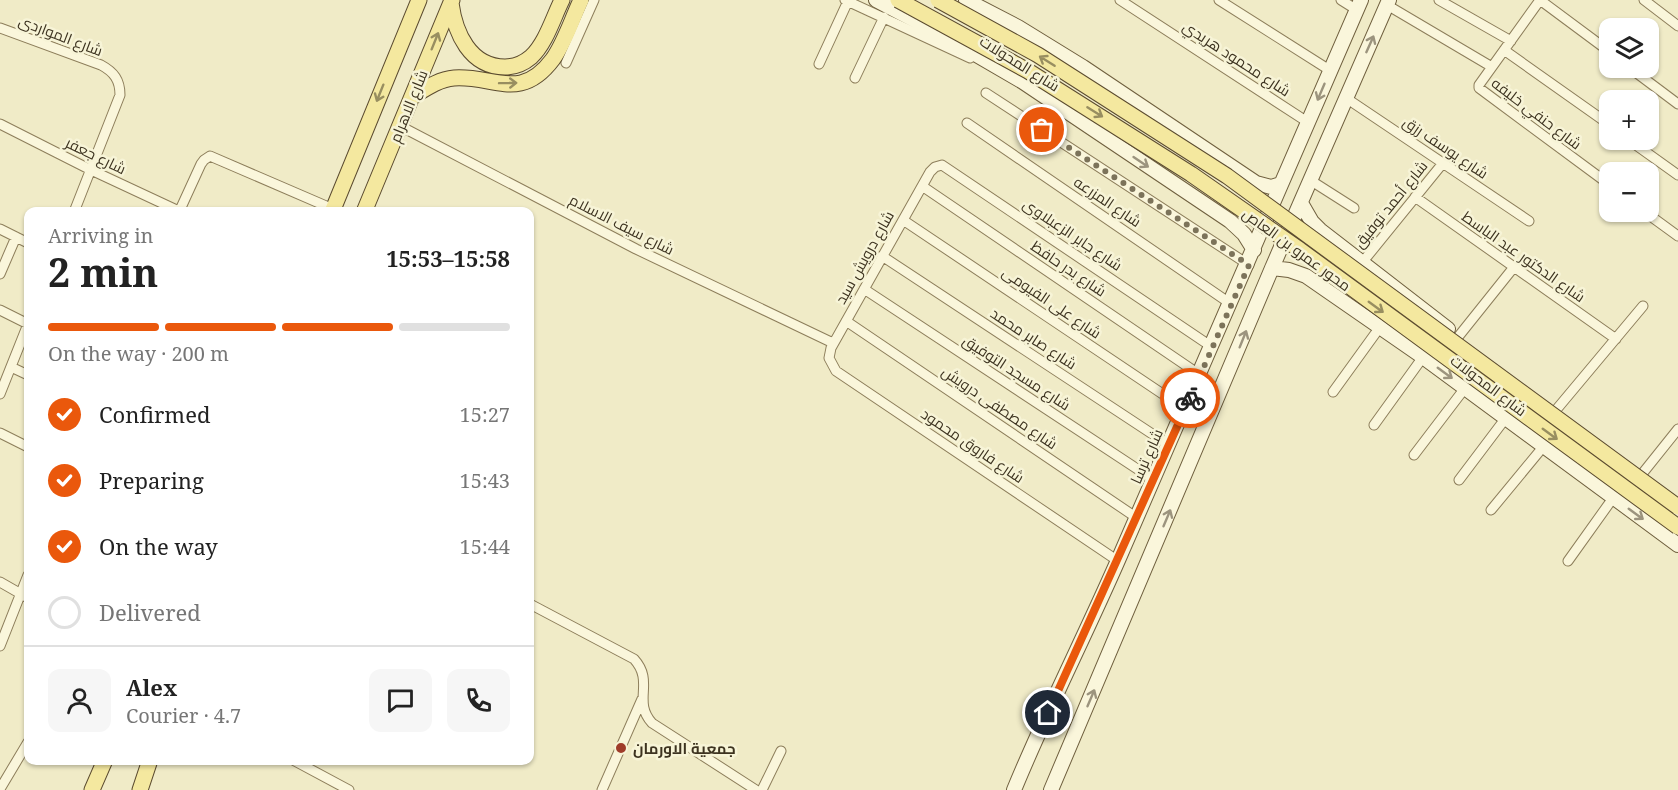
<!DOCTYPE html>
<html lang="en">
<head>
<meta charset="utf-8">
<style>
	body { margin:0; font-family:"Noto Serif",Cairo,serif; background:#f6f6f6; color:#222; height:100vh; display:flex; flex-direction:column; font-size:22px; white-space:nowrap }
	* { box-sizing:border-box; margin:0 }
	p { font-size:20px; color:#767676 }
	.icon { flex:none; width:33px; height:33px; fill:none; stroke:currentColor; stroke-width:2; stroke-linecap:round; stroke-linejoin:round }
	.map { position:relative; flex:1; overflow:hidden }
	.drawer { position:absolute; left:24px; top:207px; width:510px; height:558px; display:flex; flex-direction:column; background:#fff; border-radius:12px; box-shadow:0 2px 4px #0004 }
	.drawer>* { flex:none }
	.tools { position:absolute; left:1599px; top:18px; display:grid; gap:12px }
	.tools a { display:grid; place-items:center; width:60px; height:60px; border-radius:12px; background:#fff; box-shadow:0 2px 4px #0004; font-size:30px }
	.pin { position:absolute; display:grid; place-items:center; width:51px; height:51px; color:#fff; margin:-26px; border:3px solid #fff; border-radius:50%; box-shadow:0 2px 6px #0007 }
	.courier { position:absolute; display:grid; place-items:center; width:60px; height:60px; margin:-30px; border:4px solid #ea580c; border-radius:50%; background:#fff; color:#222; box-shadow:0 2px 8px #0007 }
	.head em { font-style:normal; font-weight:700 }
	.head div { display:flex; flex-direction:column-reverse }
	.head { display:flex; align-items:center; justify-content:space-between; height:102px; padding:0 24px }
	h1 { font-size:39px; font-weight:700; line-height:45px }
	.bar { display:grid; grid-template-columns:repeat(4,1fr); gap:9px 6px; align-content:center; height:72px; padding:0 24px }
	.bar i { height:8px; border-radius:4px; background:#e0e0e0 }
	.bar .selected { background:#ea580c }
	.bar p { grid-column:span 4 }
	.line { display:flex; align-items:center; gap:15px; padding:0 24px; border-top:2px solid #e0e0e0 }
	.line div { flex:1 }
	.round { display:grid; place-items:center; flex:none; width:63px; height:63px; border-radius:12px; background:#f6f6f6 }
	ol { padding:0 24px; list-style:none }
	li { display:flex; align-items:center; gap:18px; height:66px }
	li p { margin-inline-start:auto }
	li .icon { padding:6px; border-radius:50%; background:#ea580c; color:#fff; stroke-width:4 }
	li:last-child { color:#767676 }
	li i { width:33px; height:33px; border:3px solid #e0e0e0; border-radius:50% }
	.map>svg:first-child { display:block }
	.lines { fill:none; stroke-linecap:round; stroke-linejoin:round }
	.street-casing { stroke:#8d7e5b; stroke-width:11 }
	.secondary-casing { stroke:#6f5f3e; stroke-width:16 }
	.primary-casing { stroke:#5b4b2f; stroke-width:17 }
	.street { stroke:#faf6db; stroke-width:9 }
	.secondary { stroke:#faf6db; stroke-width:14 }
	.primary { stroke:#f4e89f; stroke-width:15 }
	.primary-bridge-casing { stroke:#5b4b2f; stroke-width:17; stroke-linecap:butt }
	.primary-bridge { stroke:#f4e89f; stroke-width:15 }
	.oneway { stroke:#988e60 }
	.oneway2 { stroke:#9c947e }
	.done { stroke:#7c735a; stroke-width:6; stroke-dasharray:0 10.8 }
	.route { stroke:#ea580c; stroke-width:8 }
	.poi-dot { fill:#9f3c29; stroke:#f7f4d7; stroke-width:2 }
	.labels { text-anchor:middle; dominant-baseline:central; stroke-width:5; stroke-linejoin:round; paint-order:stroke }
	.street-label { font-size:15px; fill:#3d3320; stroke:#f7f4d7 }
	.poi-label { font-size:15px; font-weight:bold; fill:#3d3320; stroke:#f7f4d7; text-anchor:start }
</style>
</head>
<body>
<div class="map">
<svg width="1678" height="790" viewBox="0 0 1678 790">
	<rect width="100%" height="100%" fill="#f0ebc7"/>
	<g class="lines">
		<g class="street-casing">
			<path id="street" d="M845,0l125,58
				M1120,0l189,123
				M1219,0l112,71
				M1341,0l16,10
				M1439,0l72,41
				M1540,0l-61,85v3l131,97
				M1540,0l70,52
				M1644,0l34,26
				M1387,5l105,62
				M0,28l101,37c13,7 19,15 19,30l-46,117
				M1504,50l106,75
				M566,63l28,-63
				M819,64l29,-63
				M1630,68l48,36
				M855,78l29,-61
				M986,93l263,172
				M1346,98l183,123
				M967,123l264,181
				M0,124l91,46 90,42
				M400,126l236,123 197,94
				M1629,140l49,35
				M1310,180l44,28
				M922,186l278,189
				M1415,197l201,142
				M179,212l22,-48 3,-4 6,-4 123,53
				M1645,212l33,24
				M903,220l282,189
				M0,229l28,14
				M882,256l287,189
				M1361,264l82,-101
				M0,274l16,-37
				M864,289l290,191
				M0,310l28,14
				M846,321l291,197
				M1458,337l56,-70
				M11,367l17,8
				M1333,392l47,-65
				M0,394l28,-70
				M1556,410l87,-104
				M1374,425l49,-68
				M0,433l28,14
				M1414,455l51,-67
				M1642,474l36,-45
				M1459,480l46,-61
				M1491,510l52,-63
				M1118,561l-282,-190 -7,-13 2,-10 99,-176 5,-5 7,-2 270,182
				M1568,561l45,-63
				M0,582l28,16
				M530,604l104,55c21,23 -2,42 18,64l104,67
				M0,646l28,-71
				M293,760l56,30
				M0,789l28,-47
				M602,790l40,-91
				M762,790l19,-39"/>
		</g>
		<g class="secondary-casing">
			<path id="secondary" d="M876,0l61,32 86,50 207,139 14,13 10,16
				M966,0l52,27 65,40 173,116 15,4 10,-3
				M1301,203l11,19 8,8 128,99
				M1272,268l17,2 17,6 117,81 255,188
				M1014,790c32,-78 71,-154 105,-232 82,-185 162,-371 242,-558
				M1051,790l221,-522 117,-268"/>
		</g>
		<g class="primary-casing">
			<path id="primary" d="M451,3c4,30 19,64 54,64 9,0 19,-4 26,-10 15,-14 22,-39 31,-57
				M412,97c13,-8 27,-18 42,-19 40,-3 66,25 99,-19 12,-17 19,-40 28,-59
				M332,212l87,-212
				M364,212l88,-212
				M92,790l13,-30
				M140,790l10,-30"/>
		</g>
		<use href="#street" class="street"/>
		<use href="#secondary" class="secondary"/>
		<use href="#primary" class="primary"/>
		<g class="primary-bridge-casing">
			<path id="primary-bridge" d="M898,0l130,71 163,103 109,76 378,277
				M938,0l100,55 189,121 451,331"/>
		</g>
		<use href="#primary-bridge" class="primary-bridge"/>
	</g>
	<defs><path id="oneway-shaft" d="M-6 0H5M1.5-3L5.5 0L1.5 3" fill="none" stroke-width="1.6" stroke-linecap="round" stroke-linejoin="round" transform="scale(1.5)"/></defs>
	<g class="oneway">
		<use href="#oneway-shaft" transform="translate(435 41) rotate(-68)"/>
		<use href="#oneway-shaft" transform="translate(1047 61) rotate(-148)"/>
		<use href="#oneway-shaft" transform="translate(508 83) rotate(-1)"/>
		<use href="#oneway-shaft" transform="translate(380 93) rotate(112)"/>
		<use href="#oneway-shaft" transform="translate(1095 112) rotate(32)"/>
		<use href="#oneway-shaft" transform="translate(1376 307) rotate(36)"/>
		<use href="#oneway-shaft" transform="translate(1550 434) rotate(36)"/>
	</g>
	<g class="oneway2">
		<use href="#oneway-shaft" transform="translate(1370 44) rotate(-66)"/>
		<use href="#oneway-shaft" transform="translate(1321 92) rotate(113)"/>
		<use href="#oneway-shaft" transform="translate(1141 162) rotate(34)"/>
		<use href="#oneway-shaft" transform="translate(1243 339) rotate(-68)"/>
		<use href="#oneway-shaft" transform="translate(1445 373) rotate(36)"/>
		<use href="#oneway-shaft" transform="translate(1636 514) rotate(36)"/>
		<use href="#oneway-shaft" transform="translate(1167 518) rotate(-67)"/>
		<use href="#oneway-shaft" transform="translate(1091 698) rotate(-67)"/>
	</g>
	<g class="lines">
		<path class="done" d="M1042,130l207,135 -59,133"/>
		<path class="route" d="M1048,713l142,-315"/>
	</g>
	<circle class="poi-dot" cx="621" cy="748" r="6"/>
	<g class="labels">
		<g class="street-label">
			<text transform="translate(61 35) rotate(21)">شارع المواردى</text>
			<text transform="translate(1237 58) rotate(33)">شارع محمود هريدي</text>
			<text transform="translate(1020 63) rotate(32)">شارع المحولات</text>
			<text transform="translate(408 106) rotate(-68)">شارع الاهرام</text>
			<text transform="translate(1537 113) rotate(37)">شارع حنفي خليفه</text>
			<text transform="translate(1446 147) rotate(34)">شارع يوسف رزق</text>
			<text transform="translate(96 155) rotate(26)">شارع جعفر</text>
			<text transform="translate(1108 201) rotate(34)">شارع المزرعه</text>
			<text transform="translate(1390 204) rotate(-51)">شارع أحمد توفيق</text>
			<text transform="translate(622 224) rotate(27)">شارع سيف الاسلام</text>
			<text transform="translate(1073 234) rotate(34)">شارع جابر الزعبلاوى</text>
			<text transform="translate(1297 249) rotate(36)">محور عمرو بن العاص</text>
			<text transform="translate(1524 256) rotate(35)">شارع الدكتور عبد الباسط</text>
			<text transform="translate(864 257) rotate(-61)">شارع درويش سيد</text>
			<text transform="translate(1069 268) rotate(34)">شارع بدر حافظ</text>
			<text transform="translate(1052 302) rotate(34)">شارع على الفيومى</text>
			<text transform="translate(1034 338) rotate(33)">شارع صابر محمد</text>
			<text transform="translate(1017 372) rotate(33)">شارع مسجد التوفيق</text>
			<text transform="translate(1489 385) rotate(37)">شارع المحولات</text>
			<text transform="translate(1000 407) rotate(34)">شارع مصطفى درويش</text>
			<text transform="translate(973 445) rotate(34)">شارع فاروق محمود</text>
			<text transform="translate(1146 456) rotate(-66)">شارع ترسا</text>
		</g>
		<g class="poi-label">
			<text x="633" y="748">جمعية الاورمان</text>
		</g>
	</g>
</svg>
<div class="tools">
<a><svg class="icon" aria-label="layers" viewBox="0 0 24 24"><path d="M12 4l9 5-9 5-9-5zM3 14l9 5 9-5"/></svg></a>
<a>+</a>
<a>−</a>
</div>
<div class="pin" style="left:1042px;top:130px;background:#ea580c"><svg class="icon" aria-label="bag" viewBox="0 0 24 24"><path d="M5 8h14l-1 12H6zM9 8a3 3 0 0 1 6 0"/></svg></div>
<div class="pin" style="left:1048px;top:713px;background:#1f2937"><svg class="icon" aria-label="home" viewBox="0 0 24 24"><path d="M3 11l9-7 9 7M6 9v11h12V9"/></svg></div>
<div class="courier" style="left:1190px;top:398px"><svg class="icon" aria-label="bike" viewBox="0 0 24 24"><circle cx="6" cy="16" r="4"/><circle cx="18" cy="16" r="4"/><path d="M6 16l4-8h5l3 8M10 8l3 8H6M13 5h3"/></svg></div>
<section class="drawer">
<div class="head"><div><h1>2 min</h1><p>Arriving in</p></div><em>15:53–15:58</em></div>
<div class="bar"><i class="selected"></i><i class="selected"></i><i class="selected"></i><i></i><p>On the way · 200 m</p></div>
<ol>
<li><svg class="icon" aria-label="check" viewBox="0 0 24 24"><path d="M5 12l5 5 9-10"/></svg>Confirmed<p>15:27</p></li>
<li><svg class="icon" aria-label="check" viewBox="0 0 24 24"><path d="M5 12l5 5 9-10"/></svg>Preparing<p>15:43</p></li>
<li><svg class="icon" aria-label="check" viewBox="0 0 24 24"><path d="M5 12l5 5 9-10"/></svg>On the way<p>15:44</p></li>
<li><i></i>Delivered</li>
</ol>
<div class="line" style="height:108px"><a class="round"><svg class="icon" aria-label="person" viewBox="0 0 24 24"><circle cx="12" cy="8" r="4"/><path d="M4 21q1-7 8-7t8 7"/></svg></a><div><b>Alex</b><p>Courier · 4.7</p></div><a class="round"><svg class="icon" aria-label="chat" viewBox="0 0 24 24"><path d="M4 5h16v11H9l-5 4z"/></svg></a><a class="round"><svg class="icon" aria-label="phone" viewBox="0 0 24 24"><path d="M5 4h4l2 5-3 2q2 4 5 5l2-3 5 2v4C11 20 4 13 5 4z"/></svg></a></div>
</section>
</div>
</body>
</html>
